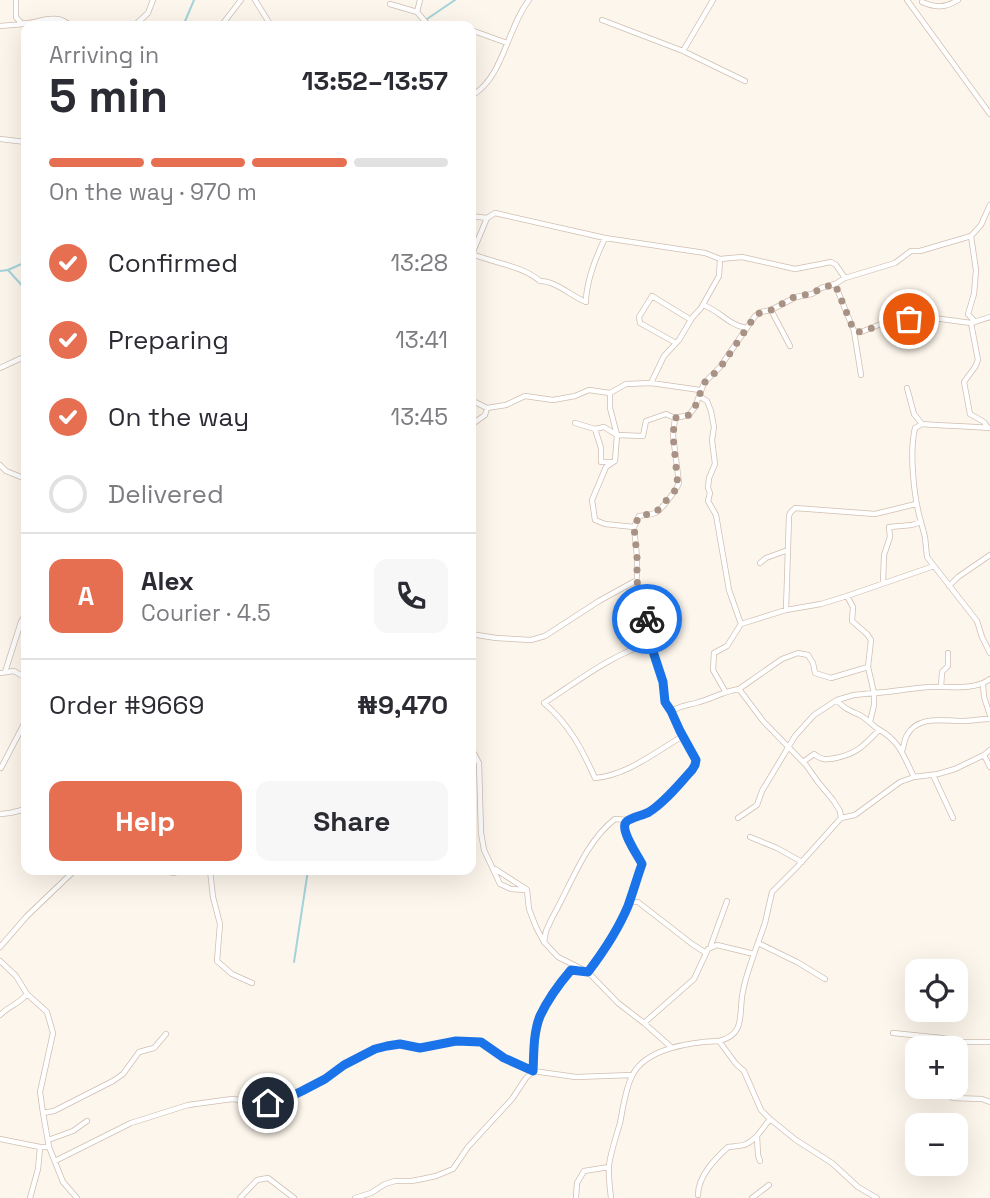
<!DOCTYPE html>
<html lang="en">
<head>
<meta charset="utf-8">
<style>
	body { margin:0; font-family:"Space Grotesk",sans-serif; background:#f7f7f7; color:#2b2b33; height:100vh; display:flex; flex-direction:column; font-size:26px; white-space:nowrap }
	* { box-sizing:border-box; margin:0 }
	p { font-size:23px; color:#7c7c81 }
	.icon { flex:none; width:38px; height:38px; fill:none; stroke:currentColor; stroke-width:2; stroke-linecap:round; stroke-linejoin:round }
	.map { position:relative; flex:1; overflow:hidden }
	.side { position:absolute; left:21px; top:21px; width:455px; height:854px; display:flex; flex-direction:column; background:#fff; border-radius:14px; box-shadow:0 7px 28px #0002 }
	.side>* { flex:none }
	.fabs { position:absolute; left:905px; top:959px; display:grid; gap:14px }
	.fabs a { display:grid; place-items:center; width:63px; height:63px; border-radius:14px; background:#fff; box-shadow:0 7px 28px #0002; font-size:35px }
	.pin { position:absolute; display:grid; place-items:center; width:60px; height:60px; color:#fff; margin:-30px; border:4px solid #fff; border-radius:50%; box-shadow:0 2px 7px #0007 }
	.courier { position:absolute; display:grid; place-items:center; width:70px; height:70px; margin:-35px; border:5px solid #1a73e8; border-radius:50%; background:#fff; color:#222; box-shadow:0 2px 9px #0007 }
	.head em { font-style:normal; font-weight:700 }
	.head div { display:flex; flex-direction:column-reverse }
	.head { display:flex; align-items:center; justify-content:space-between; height:119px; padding:0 28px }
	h1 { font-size:46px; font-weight:700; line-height:52px }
	.bar { display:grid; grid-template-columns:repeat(4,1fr); gap:10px 7px; align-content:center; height:84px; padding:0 28px }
	.bar i { height:9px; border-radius:5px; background:#e1e1e2 }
	.bar .current { background:#e76f51 }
	.bar p { grid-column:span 4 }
	.line { display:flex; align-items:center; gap:18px; padding:0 28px; border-top:2px solid #e1e1e2 }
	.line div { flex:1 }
	.round { display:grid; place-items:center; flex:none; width:74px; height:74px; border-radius:14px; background:#f7f7f7 }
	ol { padding:0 28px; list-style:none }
	li { display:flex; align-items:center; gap:21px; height:77px }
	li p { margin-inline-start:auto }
	li .icon { padding:7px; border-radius:50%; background:#e76f51; color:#fff; stroke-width:4 }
	li:last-child { color:#7c7c81 }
	li i { width:38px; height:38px; border:4px solid #e1e1e2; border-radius:50% }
	.action { display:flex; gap:14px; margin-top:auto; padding:14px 28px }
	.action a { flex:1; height:80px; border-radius:14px; background:#e76f51; color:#fff; font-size:28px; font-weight:700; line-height:80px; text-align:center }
	.action a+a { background:#f7f7f7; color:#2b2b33 }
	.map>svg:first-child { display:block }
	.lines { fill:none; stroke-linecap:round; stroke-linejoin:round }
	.stream { stroke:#a5d3da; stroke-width:2 }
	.minor-casing { stroke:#d1beb0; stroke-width:6 }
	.minor { stroke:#fff; stroke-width:4.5 }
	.done { stroke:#a89285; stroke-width:7; stroke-dasharray:0 12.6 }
	.route { stroke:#1a73e8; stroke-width:9 }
</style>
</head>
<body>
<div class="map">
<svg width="990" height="1198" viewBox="0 0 990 1198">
	<rect width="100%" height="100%" fill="#fdf6ec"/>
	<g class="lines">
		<path class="stream" d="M427,19l28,-19
			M183,26l11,-26
			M412,26l10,-4
			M8,270l18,-8
			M0,271l8,-1 18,20
			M294,962l14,-92"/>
		<g class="minor-casing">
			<path id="minor" d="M16,0v17l5,6c13,2 23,-6 36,-4 5,0 11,5 16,7
				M255,0l15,24
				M907,0l83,114
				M922,2c14,6 23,6 36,-2
				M390,4l27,8 12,14
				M417,12l3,-12
				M602,20l81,31 62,30
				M0,26l24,-2
				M134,26l14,-13 5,-13
				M221,26l20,-26
				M471,30l36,13
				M683,51l30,-51
				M471,96c32,-17 36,-68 58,-96
				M0,139l26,3
				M471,216l16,2
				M971,236l5,34 -2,24 -6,20 7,8
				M605,238c-9,19 -19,43 -19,64 -15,-6 -30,-21 -46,-21 -17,-15 -46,-18 -68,-27l15,-36 8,-5 110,25 100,15 15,6 22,-2 53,12 36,-7 5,3 9,13
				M835,284l19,47 7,1 25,-10 40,-5 45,6
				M703,305c16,5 25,20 43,23
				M771,310l19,36
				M854,331l7,44
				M676,343l-36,-20 -1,-6 13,-21 39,24
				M0,368l26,-12
				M651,383l13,-27 15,-16 13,-22 9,-10 18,-32 1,-17
				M907,388l7,26 8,10c22,2 44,2 67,4
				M610,393v15l7,27 -2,26 -9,6 -14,33 3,20 10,4 29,3
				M699,396l8,5 4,10 3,16 -2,13 3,24 -6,14 -1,10 2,5 -2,8 8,14 13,75 12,34
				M471,400l16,8 19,-3 19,-9 28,4 22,-4 14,-6 21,3 16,-9 25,-1 49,7
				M575,423l20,6 9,-2 13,8 26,1 3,-15 20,-7 9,4 14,-3 6,-8 9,-24 16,-16 35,-51 6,-4 10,-2 25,-13 16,-3 9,-6 14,-4 10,-6 50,-15 16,-12h9l51,-15 10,-11 9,-20
				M471,425l14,-10 2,-7
				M988,428l-4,-6 -14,-8 -6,-32 11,-15 3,-7 -7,-37 19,-6
				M595,429l6,19v14h11
				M0,465l6,6 20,8
				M921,522c-7,-24 -12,-69 -6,-94l7,-4
				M760,563l6,-5 22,-8
				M883,583l1,-28 6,-18 -1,-10 23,-2 9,-3 4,15 2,20 50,64 5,16 8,16
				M949,586l9,-9 32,-22
				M786,610l3,-94 1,-3 5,-5 80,6 41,-10
				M471,634l25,4 35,2 14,-4 54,-35 38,-21
				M650,643c-39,12 -72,38 -106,60 25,21 38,46 51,75 33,-3 60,-26 88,-42
				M5,672l16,-50 5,-9
				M0,673l14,-2 12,7
				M983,684l1,13 6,18
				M941,687l1,-15 6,-6v-13
				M739,689l43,-30 16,-6 10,2 5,8 2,10 16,5 37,-11
				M725,691l-12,-21 1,-17 13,-7 14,-22 45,-14 35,-6 26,-8 87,-30
				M837,700l17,-5 20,-2 -6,-26 3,-27 -4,-6 -15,-13 1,-14 -6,-11
				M671,711c13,-7 16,-5 28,-9 14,-4 26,-11 40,-13l24,32 43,44 12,17 15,18 7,11 1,7
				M870,722l4,-17v-12c19,-1 37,-5 56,-6 19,-1 44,4 60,-8
				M471,748l8,15 2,70 3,17 16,34 11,5 16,1 2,19 7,18 8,15 14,15 30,15 30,31 26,20 27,24
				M902,751c2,-5 2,-11 5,-16 11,-20 36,-14 55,-14 9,0 19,-2 28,-2
				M984,755l6,12
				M803,762l11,-8c7,6 12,6 22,4 22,-5 27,-12 43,-28
				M1,768l25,-48
				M933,775l20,43
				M0,814l10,-1 16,-4
				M738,818l19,-13 5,-14 33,-55 19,-21 23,-15c7,9 14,11 23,15 7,4 12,10 18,14 22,12 25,26 36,48
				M750,837l27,11 25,14
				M495,869l31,20
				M162,870l12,3 9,-3
				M210,870l3,27 7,27 -3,37 15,13 20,9
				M629,902h9l54,42 14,9
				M544,942l2,-11 6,-13c19,-33 33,-76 63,-99l13,1
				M758,943l39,19 28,17
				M711,945l16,-44
				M0,947l27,-31 48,-46
				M0,961l16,15 11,18 20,18 6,21 -13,59 3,21 6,34 14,35 14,16
				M0,1015c9,-9 19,-11 27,-21
				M644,1023l50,-44 14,-30 9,-4 37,9 11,-31 7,-31 25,-25 44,-49 14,-3 45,-33 14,-5 24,-3 17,-5 29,-14 6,-5
				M893,1033l49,5 15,4h33
				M719,1041c28,-7 19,-28 24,-50 2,-12 7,-25 11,-37
				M940,1087l13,11 29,1 8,3
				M43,1113l11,-2 59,-30 10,-7 16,-22 15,-4 12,-14
				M0,1139l40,8h9
				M48,1140l25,-9 14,-10
				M55,1161l76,-38 57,-18 44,-6 36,4 11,-1 46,-23 19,-14 31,-16 12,-3 13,-2 20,4 36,-7 25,1 23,16 29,13 43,6 56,-2
				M760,1161l-2,-6 -1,-19 13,-17
				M698,1195c0,-19 17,-36 30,-48 16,-2 17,0 29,-11
				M30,1198l8,-29 2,-22
				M240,1198l17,-18 11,-2 26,20
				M355,1198l16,-5 14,-9 10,-3h16l11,-2 14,-3 17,-7 15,-22 44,-48 14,-21 7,-7c2,-48 8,-63 38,-101l17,2c16,-21 30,-42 40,-66 5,-14 9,-28 14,-42 -4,-8 -20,-31 -17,-40 2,-6 17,-8 23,-12 17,-10 31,-28 44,-42l3,-5 1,-5 -16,-29 -9,-20 -6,-9 -2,-20 -15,-45 -1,-19 -9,-28 -1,-10v-23l-3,-30 5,-11c6,-1 13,-1 18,-4 6,-5 19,-21 22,-29l-6,-48 2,-17
				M576,1198l1,-15 7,-12 25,-4
				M611,1198c-1,-10 -3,-22 -2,-33 2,-14 7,-28 11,-42 3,-15 5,-33 12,-47 13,-28 60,-34 87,-35l17,23 8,7 17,39 9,9 26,21 36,23 26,24 19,11
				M752,1198l17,-13"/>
		</g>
		<use href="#minor" class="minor"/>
	</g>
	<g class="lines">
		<path class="done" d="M647,619l-9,-29 -1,-10v-24l-3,-29 5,-11 15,-3 3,-2 21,-24 -5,-52 2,-17 14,-3 6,-8 9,-24 16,-15 35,-52 6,-4 10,-2 25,-14 16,-2 9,-6 14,-4 19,47 7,1 25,-9 23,-4"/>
		<path class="route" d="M268,1103l11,-1 23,-11 23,-12 19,-14 31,-16 12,-3 13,-2 20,4 36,-7 25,1 23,16 29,13c1,-17 0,-38 7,-55 8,-17 19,-32 31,-46l17,2c16,-21 30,-42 40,-66 5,-14 9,-28 14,-42 -4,-8 -20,-31 -17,-40 2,-6 17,-8 24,-12 16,-10 30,-28 43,-42l3,-5 1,-5 -16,-29 -9,-20 -6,-9 -2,-20 -15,-46 -1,-17"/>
	</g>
</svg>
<div class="fabs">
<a><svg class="icon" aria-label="locate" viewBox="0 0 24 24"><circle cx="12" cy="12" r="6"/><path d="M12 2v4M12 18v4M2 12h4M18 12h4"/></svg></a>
<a>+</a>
<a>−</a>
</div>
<div class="pin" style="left:909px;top:319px;background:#ea580c"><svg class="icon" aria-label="bag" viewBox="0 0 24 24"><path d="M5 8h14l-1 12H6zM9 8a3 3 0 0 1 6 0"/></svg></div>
<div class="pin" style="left:268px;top:1103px;background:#1f2937"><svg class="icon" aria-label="home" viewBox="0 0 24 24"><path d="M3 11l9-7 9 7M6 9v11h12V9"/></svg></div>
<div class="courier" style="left:647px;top:619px"><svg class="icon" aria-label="bike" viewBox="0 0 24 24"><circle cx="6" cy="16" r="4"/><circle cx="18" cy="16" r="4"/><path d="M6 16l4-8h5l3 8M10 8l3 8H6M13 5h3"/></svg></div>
<section class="side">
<div class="head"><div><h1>5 min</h1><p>Arriving in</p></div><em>13:52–13:57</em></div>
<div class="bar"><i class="current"></i><i class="current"></i><i class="current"></i><i></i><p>On the way · 970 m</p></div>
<ol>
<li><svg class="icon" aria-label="check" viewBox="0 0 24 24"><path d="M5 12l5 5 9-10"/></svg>Confirmed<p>13:28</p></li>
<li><svg class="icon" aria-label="check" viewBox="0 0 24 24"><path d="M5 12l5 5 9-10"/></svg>Preparing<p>13:41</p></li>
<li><svg class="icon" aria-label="check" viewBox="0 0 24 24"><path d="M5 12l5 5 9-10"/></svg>On the way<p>13:45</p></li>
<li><i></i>Delivered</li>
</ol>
<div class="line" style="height:126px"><b class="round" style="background:#e76f51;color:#fff">A</b><div><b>Alex</b><p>Courier · 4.5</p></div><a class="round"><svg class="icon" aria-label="phone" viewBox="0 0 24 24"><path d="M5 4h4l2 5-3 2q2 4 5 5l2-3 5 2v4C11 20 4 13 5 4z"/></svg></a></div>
<div class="line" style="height:91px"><div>Order #9669</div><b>₦9,470</b></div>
<div class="action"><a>Help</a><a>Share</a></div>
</section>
</div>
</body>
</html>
